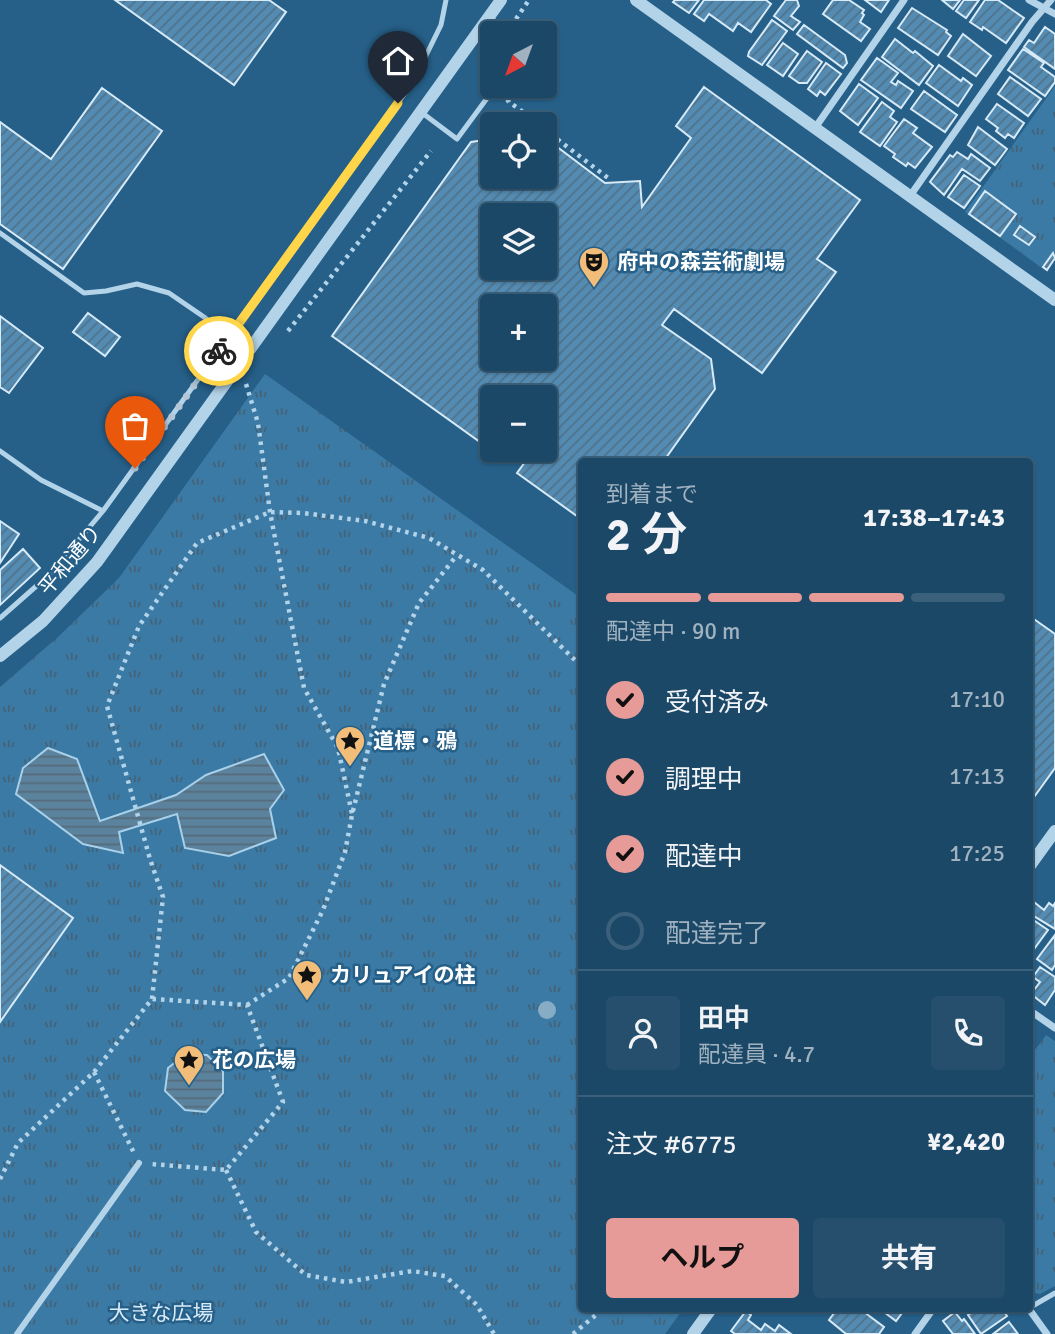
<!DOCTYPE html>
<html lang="ja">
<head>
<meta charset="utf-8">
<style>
	body { margin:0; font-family:Signika,"Noto Sans JP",sans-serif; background:#254f6d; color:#f1f3f6; height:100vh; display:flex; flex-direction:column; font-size:26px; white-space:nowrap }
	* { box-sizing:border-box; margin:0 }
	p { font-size:23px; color:#a0b2c0 }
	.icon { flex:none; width:38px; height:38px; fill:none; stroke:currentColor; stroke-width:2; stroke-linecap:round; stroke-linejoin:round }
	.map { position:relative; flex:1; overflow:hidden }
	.sheet { position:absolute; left:578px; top:458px; width:455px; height:854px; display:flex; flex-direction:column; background:#1c4867; border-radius:7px; box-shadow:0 2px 5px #0004,0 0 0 2px #3a607b }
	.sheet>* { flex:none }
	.needle { width:46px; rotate:221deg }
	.fabs { position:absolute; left:480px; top:21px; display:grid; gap:14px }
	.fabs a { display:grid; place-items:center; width:77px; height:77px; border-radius:7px; background:#1c4867; box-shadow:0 2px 5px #0004,0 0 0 2px #3a607b; font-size:35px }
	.pin { position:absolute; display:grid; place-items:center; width:60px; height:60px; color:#fff; margin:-72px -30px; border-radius:50% 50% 50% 0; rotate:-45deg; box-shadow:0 0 7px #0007 }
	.pin .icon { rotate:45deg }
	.courier { position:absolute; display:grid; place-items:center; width:70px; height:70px; margin:-35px; border:5px solid #ffd54a; border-radius:50%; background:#fff; color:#222; box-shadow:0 2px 9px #0007 }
	.overview em { font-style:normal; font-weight:700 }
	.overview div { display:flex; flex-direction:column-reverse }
	.overview { display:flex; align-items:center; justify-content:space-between; height:119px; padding:0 28px }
	h1 { font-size:46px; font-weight:700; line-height:52px }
	.bar { display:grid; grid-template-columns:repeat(4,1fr); gap:10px 7px; align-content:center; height:84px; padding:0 28px }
	.bar i { height:9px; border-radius:5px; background:#3a607b }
	.bar .active { background:#e69b98 }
	.bar p { grid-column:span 4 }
	.line { display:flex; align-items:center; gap:18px; padding:0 28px; border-top:2px solid #3a607b }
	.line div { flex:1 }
	.round { display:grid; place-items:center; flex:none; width:74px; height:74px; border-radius:7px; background:#254f6d }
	ol { padding:0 28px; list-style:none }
	li { display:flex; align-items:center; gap:21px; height:77px }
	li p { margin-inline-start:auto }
	li .icon { padding:7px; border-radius:50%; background:#e69b98; color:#111; stroke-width:4 }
	li:last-child { color:#a0b2c0 }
	li i { width:38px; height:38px; border:4px solid #3a607b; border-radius:50% }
	.primary-button { display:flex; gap:14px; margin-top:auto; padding:14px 28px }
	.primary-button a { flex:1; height:80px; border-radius:7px; background:#e69b98; color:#111; font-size:28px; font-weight:700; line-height:80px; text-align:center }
	.primary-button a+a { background:#254f6d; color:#f1f3f6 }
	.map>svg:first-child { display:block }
	.park { fill:url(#park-tufts) }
	.water { fill:url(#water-rules); stroke:#a7d0ea; stroke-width:2 }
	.building { fill:url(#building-hatch); stroke:#d7eaf7; stroke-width:2; fill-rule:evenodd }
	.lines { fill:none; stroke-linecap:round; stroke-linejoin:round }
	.path { stroke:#b3d3e9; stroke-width:4.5; stroke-dasharray:3.5 5; stroke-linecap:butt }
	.service { stroke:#b3d3e9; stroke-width:5 }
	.pedestrian { stroke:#b3d3e9; stroke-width:6 }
	.minor { stroke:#b3d3e9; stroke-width:7 }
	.tertiary { stroke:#b3d3e9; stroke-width:12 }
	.tree { fill:#87acc6 }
	.done { stroke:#b3c7d6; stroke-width:7; stroke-dasharray:0 12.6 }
	.route { stroke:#ffd54a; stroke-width:9 }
	.labels { text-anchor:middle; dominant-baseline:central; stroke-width:5; stroke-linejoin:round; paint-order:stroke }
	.poi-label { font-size:21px; font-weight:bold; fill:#fff; stroke:#266089; text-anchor:start }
	.street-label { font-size:21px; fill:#fff; stroke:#266089 }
	.park-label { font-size:21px; fill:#d7eaf7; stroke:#266089 }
</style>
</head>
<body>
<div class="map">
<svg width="1055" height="1334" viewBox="0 0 1055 1334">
	<defs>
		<pattern id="park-tufts" width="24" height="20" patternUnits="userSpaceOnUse" patternTransform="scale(1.75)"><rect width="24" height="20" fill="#3b7aa5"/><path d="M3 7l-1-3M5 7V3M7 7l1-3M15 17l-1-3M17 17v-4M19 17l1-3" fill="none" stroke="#446378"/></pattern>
		<pattern id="water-rules" width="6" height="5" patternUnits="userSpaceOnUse" patternTransform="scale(1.75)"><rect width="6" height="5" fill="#5c839e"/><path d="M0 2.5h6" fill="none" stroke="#556a79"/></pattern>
		<pattern id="building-hatch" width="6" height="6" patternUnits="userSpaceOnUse" patternTransform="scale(1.75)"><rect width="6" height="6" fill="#538bb2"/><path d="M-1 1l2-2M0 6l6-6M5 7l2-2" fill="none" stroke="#507289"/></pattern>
	</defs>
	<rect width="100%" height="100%" fill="#266089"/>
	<path class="park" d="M1055,86v173l-9,12 -81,-59z
		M265,374l316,224v711h102l-18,25h-665v-647l58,-50 61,-59z
		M1046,1035l9,6v245l-15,8 -11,-2v-234z"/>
	<path class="water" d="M48,748l29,11 23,62 76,-26 30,-20 58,-21 20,36 -14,19 6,29 -47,18 -44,-8 -8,-34 -58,18 4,21 -40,-9 -67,-50 7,-26z
		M186,1054l21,1 16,16v22l-17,19 -21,-2 -20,-19 3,-23z"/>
	<path class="building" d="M115,0h154l17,12 -52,73z
		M675,0h24l-10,13 -16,-11z
		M704,0h62l5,4 -20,28 -13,-9 -5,8 -24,-17 -5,7 -10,-7z
		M786,0h11l2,6 -8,10 9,6 -7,8 -19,-14z
		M833,0h16l15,10 -2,3 2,2 -4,7 10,7 -9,12 -38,-27z
		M865,0h24l-8,12z
		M942,0h18l-7,9z
		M964,0h15l-13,18 -10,-7z
		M985,0h13l26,18 -18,25 -23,-16 -1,3 -12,-8z
		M912,8l35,22 -1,2 5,4 -13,19 -40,-27z
		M772,20l15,11 -25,34 -14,-9 1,-4z
		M804,25l41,30 2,8 -4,5 -46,-34z
		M1045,27l10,7v35l-31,-22 5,-7 5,3z
		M963,34l28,22 -15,20 -28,-20z
		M895,39l18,14 2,-2 18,15 -14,19 -37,-28z
		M783,43l15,11 -15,22 -16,-11z
		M1023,49l21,14 -3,4 14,10v5l-10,14 -37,-26z
		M807,51l15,11 -15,21h-8l-10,-7z
		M877,58l21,15 -7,9 5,3 2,-4 15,10 -12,17 -40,-28z
		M826,63l15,11 -16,21 -5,-4 -3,5 -9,-7z
		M939,65l22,16 2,-3 9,7 -14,21 -32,-23z
		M1010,77l31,22 -13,17 -30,-22z
		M859,84l19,14 -20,27 -18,-14z
		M704,87l156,113 -43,59 19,13 -74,101 -88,-64 -12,16 49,34 4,30 -52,73h-82v57l-64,-46 16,-22 -2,-1h13v-53h-52v43l-5,7 -155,-111 139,-194 21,-3v38h52v-40l61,46 35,-2 2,26 49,-69 -15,-12zM492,215h52v53h-52zM492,306h52v53h-52z
		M102,88l60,43 -99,138 -63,-45v-102l51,37z
		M924,91l33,24 -12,17 -34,-23z
		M882,102l12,9 -4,6 7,5 -17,24 -20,-14z
		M997,104l27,19 -10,15 -6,-4 -3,4 -9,-7 2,-3 -12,-9z
		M904,119l13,9 -4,5 19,14 -17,21 -7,-5 -2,3 -13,-9 2,-3 -11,-8z
		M978,127l29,22 -12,16 -27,-20z
		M957,152l11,7 3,-5 19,14 -10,13 -18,-12 -18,26 -14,-13 20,-27 3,2z
		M964,175l16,11 -16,22 -16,-11z
		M985,191l31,23 -16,22 -31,-22z
		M1020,226l15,11 -6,8 -15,-10z
		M1053,253l2,5 -8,12 -4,-3z
		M88,313l32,24 -15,19 -32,-24z
		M0,316l43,32 -34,45 -9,-6z
		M0,521l19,13 -19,29z
		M23,549l17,19 -40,37v-35z
		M1031,617l24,17v134l-26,36v-184z
		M0,865l73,53 -73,104z
		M1034,902l10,8 5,-7 4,3 2,-3v26l-26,-16z
		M1029,917l19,13 -19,26z
		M1055,935v30l-3,5 -15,-11z
		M1040,967l15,10v13l-10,15 -14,-11 9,-12 -7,-5z
		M837,1309h23l24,18 -5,7h-33l-17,-14z
		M880,1309h20l-1,2 3,2 -6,8z
		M976,1309h26l5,7 -26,18 -13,-19z
		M746,1311l5,4 -3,5 13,10 4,-6 10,7 4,-6 12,9h-56l-4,-3z
		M955,1312l7,9 2,-2 11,15h-22l-10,-13z
		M1009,1322l9,12h-25z"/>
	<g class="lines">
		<path class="path" d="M516,19l13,-19
			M544,42l6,5 -6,8
			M520,86l-12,15 31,23
			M544,129l64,49
			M288,331l143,-180
			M246,384l12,39 12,89 34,176 34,60 14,66
			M152,999l11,-102 -13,-38 -43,-153 32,-80 58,-83 73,-31 33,1 62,8 64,17 54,32 98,96
			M247,1005l42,-27 34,-68 22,-58 7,-37 32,-131 35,-81 38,-48
			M94,1072l40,81
			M226,1170l30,62 50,43 40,7 66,-11 33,5 32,29 17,29
			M0,1179l18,-36 76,-71 58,-73 95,6 36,97 -57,68 -75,-6
			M573,1334l30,-25"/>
		<path class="service" d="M489,17l23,16
			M421,112l36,27 39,-53
			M0,233l84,60 22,-2 31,-7 32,9 35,24 24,20
			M0,451l41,29 62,31
			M0,618l50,-44 53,-63 310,-429 28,-57 5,-25
			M1029,1308l26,-15"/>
		<path class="pedestrian" d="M17,1334l122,-171"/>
		<path class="minor" d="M1029,0l26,14
			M815,128l89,-128
			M910,196l122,-174 19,-22
			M1029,1010l26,18
			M1029,1309l18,25
			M915,1334l18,-25"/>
		<path class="tertiary" d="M636,0l419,300
			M0,656l43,-35 54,-59 404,-562
			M1029,867l26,-36
			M693,1334l18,-25"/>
	</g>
	<circle class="tree" cx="547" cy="1010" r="9"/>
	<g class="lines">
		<path class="done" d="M135,468l84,-117"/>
		<path class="route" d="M219,351l179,-248"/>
	</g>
	<defs>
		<g id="theatre-pin" transform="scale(1.575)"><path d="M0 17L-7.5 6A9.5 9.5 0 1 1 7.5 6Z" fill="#f2bd78" stroke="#266089"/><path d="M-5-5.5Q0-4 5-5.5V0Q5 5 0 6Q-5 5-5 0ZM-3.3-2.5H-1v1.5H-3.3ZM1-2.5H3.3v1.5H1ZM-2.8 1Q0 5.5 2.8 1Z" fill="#111"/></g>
		<g id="sight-pin" transform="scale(1.575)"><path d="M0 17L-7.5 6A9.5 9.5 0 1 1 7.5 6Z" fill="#f2bd78" stroke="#266089"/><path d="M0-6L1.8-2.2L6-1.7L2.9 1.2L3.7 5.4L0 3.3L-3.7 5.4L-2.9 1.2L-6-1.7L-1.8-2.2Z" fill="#111"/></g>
	</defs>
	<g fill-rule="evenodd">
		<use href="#theatre-pin" x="594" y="262"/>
		<use href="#sight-pin" x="350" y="741"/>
		<use href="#sight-pin" x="307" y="975"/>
		<use href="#sight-pin" x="189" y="1060"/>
	</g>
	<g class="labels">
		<g class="poi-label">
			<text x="617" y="262">府中の森芸術劇場</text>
			<text x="373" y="741">道標・鴉</text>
			<text x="330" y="975">カリュアイの柱</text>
			<text x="212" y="1060">花の広場</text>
		</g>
		<g class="street-label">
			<text transform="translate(70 560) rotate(-50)">平和通り</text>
		</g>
		<g class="park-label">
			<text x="161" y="1313">大きな広場</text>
		</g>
	</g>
</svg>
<div class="fabs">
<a><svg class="needle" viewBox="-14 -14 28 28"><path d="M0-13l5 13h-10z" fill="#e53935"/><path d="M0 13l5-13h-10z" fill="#a0b2c0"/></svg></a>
<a><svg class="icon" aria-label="locate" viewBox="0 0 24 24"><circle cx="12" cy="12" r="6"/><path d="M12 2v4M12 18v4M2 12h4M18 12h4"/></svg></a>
<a><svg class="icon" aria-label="layers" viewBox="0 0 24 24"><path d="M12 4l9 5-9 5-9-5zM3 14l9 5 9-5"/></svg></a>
<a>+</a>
<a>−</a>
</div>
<div class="pin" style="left:135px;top:468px;background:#ea580c"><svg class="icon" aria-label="bag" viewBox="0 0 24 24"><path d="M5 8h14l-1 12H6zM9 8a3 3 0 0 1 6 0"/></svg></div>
<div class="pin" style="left:398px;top:103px;background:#1f2937"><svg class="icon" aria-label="home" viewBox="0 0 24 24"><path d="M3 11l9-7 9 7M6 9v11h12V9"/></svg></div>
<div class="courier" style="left:219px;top:351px"><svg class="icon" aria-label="bike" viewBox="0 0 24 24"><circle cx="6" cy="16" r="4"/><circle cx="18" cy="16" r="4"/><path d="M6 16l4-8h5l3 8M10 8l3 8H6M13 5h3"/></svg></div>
<section class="sheet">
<div class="overview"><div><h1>2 分</h1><p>到着まで</p></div><em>17:38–17:43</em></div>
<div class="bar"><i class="active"></i><i class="active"></i><i class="active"></i><i></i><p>配達中 · 90 m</p></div>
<ol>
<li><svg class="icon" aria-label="check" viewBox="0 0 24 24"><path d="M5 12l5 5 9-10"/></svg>受付済み<p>17:10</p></li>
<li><svg class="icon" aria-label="check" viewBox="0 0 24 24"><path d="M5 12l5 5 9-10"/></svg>調理中<p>17:13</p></li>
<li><svg class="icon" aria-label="check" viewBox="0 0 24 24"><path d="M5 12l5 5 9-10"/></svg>配達中<p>17:25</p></li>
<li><i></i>配達完了</li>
</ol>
<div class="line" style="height:126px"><a class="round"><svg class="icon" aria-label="person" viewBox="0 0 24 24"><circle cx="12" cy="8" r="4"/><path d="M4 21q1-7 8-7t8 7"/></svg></a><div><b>田中</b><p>配達員 · 4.7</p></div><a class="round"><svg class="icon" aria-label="phone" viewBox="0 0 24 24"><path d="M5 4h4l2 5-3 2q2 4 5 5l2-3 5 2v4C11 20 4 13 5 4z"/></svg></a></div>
<div class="line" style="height:91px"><div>注文 #6775</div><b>¥2,420</b></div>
<div class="primary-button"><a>ヘルプ</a><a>共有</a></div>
</section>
</div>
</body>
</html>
